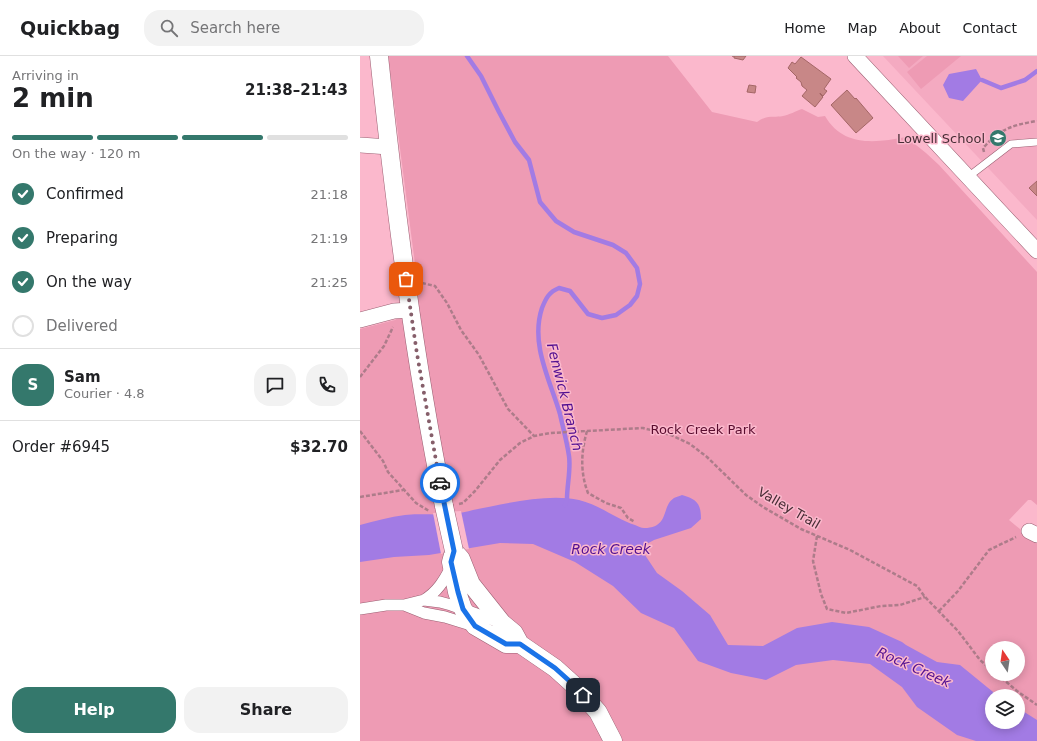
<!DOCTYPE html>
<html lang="en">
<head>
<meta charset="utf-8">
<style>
	body { margin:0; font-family:"DejaVu Sans",sans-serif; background:#f2f2f2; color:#202124; height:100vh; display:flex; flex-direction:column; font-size:15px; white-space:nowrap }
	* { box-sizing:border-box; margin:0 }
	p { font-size:13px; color:#757577 }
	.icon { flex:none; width:22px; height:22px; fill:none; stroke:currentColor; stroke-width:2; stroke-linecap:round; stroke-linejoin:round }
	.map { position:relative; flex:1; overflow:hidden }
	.drawer { display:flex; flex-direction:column; background:#fff; width:360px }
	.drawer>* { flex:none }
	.needle { width:26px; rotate:347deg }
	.tools { position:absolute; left:625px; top:585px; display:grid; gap:8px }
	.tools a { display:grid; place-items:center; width:40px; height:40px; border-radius:50%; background:#fff; box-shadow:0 2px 10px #0003; font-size:20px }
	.pin { position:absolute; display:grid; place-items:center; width:34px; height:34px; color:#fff; margin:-17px; border-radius:8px; box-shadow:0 2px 6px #0006 }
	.courier { position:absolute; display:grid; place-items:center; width:40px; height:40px; margin:-20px; border:3px solid #1a73e8; border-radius:50%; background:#fff; color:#222; box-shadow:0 1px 5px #0007 }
	.headline em { font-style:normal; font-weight:600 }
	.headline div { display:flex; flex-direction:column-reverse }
	.headline { display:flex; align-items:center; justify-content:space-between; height:68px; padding:0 12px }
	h1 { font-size:26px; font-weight:600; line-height:30px }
	.bar { display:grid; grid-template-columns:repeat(4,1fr); gap:6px 4px; align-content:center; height:48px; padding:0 12px }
	.bar i { height:5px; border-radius:3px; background:#e0e0e0 }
	.bar .active { background:#34786c }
	.bar p { grid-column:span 4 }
	.line { display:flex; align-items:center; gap:10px; padding:0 12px; border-top:1px solid #e0e0e0 }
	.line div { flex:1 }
	.round { display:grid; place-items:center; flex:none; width:42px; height:42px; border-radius:16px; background:#f2f2f2 }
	ol { padding:0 12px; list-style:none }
	li { display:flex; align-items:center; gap:12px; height:44px }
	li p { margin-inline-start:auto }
	li .icon { padding:4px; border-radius:50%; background:#34786c; color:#fff; stroke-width:4 }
	li:last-child { color:#757577 }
	li i { width:22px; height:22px; border:2px solid #e0e0e0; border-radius:50% }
	.cta { display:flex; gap:8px; margin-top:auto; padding:8px 12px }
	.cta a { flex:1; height:46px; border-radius:16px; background:#34786c; color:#fff; font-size:16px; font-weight:600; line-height:46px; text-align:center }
	.cta a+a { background:#f2f2f2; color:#202124 }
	header { display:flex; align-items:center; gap:24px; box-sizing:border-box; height:56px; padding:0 20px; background:#fff; border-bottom:1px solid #e0e0e0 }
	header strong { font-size:19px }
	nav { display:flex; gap:22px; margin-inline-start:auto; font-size:14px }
	.search { width:280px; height:36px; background:#f2f2f2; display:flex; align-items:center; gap:10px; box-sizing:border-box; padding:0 14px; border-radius:16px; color:#757577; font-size:15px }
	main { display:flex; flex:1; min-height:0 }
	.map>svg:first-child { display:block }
	.built { fill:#f4aac1 }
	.green { fill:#ee9bb4; fill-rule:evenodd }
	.water { fill:#a27be4 }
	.pier { fill:#fbb8cc }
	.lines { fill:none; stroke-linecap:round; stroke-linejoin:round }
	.stream { stroke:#a27be4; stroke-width:4.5 }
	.building { fill:#c88787; stroke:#a46666 }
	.service-casing { stroke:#9b5f72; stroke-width:8 }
	.pedestrian-casing { stroke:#9b5f72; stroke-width:12 }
	.minor-casing { stroke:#9b5f72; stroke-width:16 }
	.tertiary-casing { stroke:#9b5f72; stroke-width:19 }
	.path { stroke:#ad7c8a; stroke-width:2.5; stroke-dasharray:4 2; stroke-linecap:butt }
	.service { stroke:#fff; stroke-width:7 }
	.pedestrian { stroke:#fff; stroke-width:11 }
	.minor { stroke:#fff; stroke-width:15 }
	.tertiary { stroke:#fff; stroke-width:18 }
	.tertiary-bridge-casing { stroke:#9b5f72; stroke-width:19; stroke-linecap:butt }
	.tertiary-bridge { stroke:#fff; stroke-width:18 }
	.done { stroke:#865e6a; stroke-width:4; stroke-dasharray:0 7.2 }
	.route { stroke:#1a73e8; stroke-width:5 }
	.labels { text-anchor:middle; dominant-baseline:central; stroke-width:3; stroke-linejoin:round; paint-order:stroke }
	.poi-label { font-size:13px; fill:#472d35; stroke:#fbb8cc; text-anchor:end }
	.park-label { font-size:13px; fill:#590c2e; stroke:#fbb8cc }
	.street-label { font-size:13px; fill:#472d35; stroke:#fbb8cc }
	.water-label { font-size:14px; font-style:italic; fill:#521091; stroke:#fbb8cc }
</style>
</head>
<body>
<header>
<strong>Quickbag</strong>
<div class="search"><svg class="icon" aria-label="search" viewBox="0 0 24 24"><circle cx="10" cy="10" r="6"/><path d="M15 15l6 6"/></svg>Search here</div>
<nav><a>Home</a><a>Map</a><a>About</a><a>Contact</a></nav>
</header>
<main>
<section class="drawer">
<div class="headline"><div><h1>2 min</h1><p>Arriving in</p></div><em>21:38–21:43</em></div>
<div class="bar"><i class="active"></i><i class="active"></i><i class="active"></i><i></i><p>On the way · 120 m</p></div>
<ol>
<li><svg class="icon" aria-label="check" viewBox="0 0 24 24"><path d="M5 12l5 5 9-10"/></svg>Confirmed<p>21:18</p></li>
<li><svg class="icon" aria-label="check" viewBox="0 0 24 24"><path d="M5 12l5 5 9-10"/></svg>Preparing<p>21:19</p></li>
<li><svg class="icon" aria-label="check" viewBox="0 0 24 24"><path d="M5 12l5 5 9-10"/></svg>On the way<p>21:25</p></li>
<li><i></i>Delivered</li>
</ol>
<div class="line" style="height:72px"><b class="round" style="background:#34786c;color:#fff">S</b><div><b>Sam</b><p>Courier · 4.8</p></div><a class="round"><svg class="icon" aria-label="chat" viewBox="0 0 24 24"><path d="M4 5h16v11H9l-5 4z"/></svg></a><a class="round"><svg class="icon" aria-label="phone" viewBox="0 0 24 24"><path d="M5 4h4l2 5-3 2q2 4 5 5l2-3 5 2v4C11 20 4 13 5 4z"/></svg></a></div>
<div class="line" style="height:52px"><div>Order #6945</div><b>$32.70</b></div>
<div class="cta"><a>Help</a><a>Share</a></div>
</section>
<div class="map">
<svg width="677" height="685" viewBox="0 0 677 685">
	<rect width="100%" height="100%" fill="#fbb8cc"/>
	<path class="built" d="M523,0h154v164z"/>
	<path class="green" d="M28,0h280l44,56 45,10c11,-8 15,-4 26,-6 6,-1 13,-5 19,-7l16,8 7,-1c18,31 50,27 81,21l20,16 13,12 98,107v233l-6,-5h-3l-19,20 28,23v198h-677v-412l35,-9 24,-25zM632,592h26v26h-26zM632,640h26v26h-26z
		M538,0h25l-14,12z
		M567,0h34l-40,33 -14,-17z"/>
	<path class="water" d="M616,13l6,11 -19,21 -14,-3 -6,-13 6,-11z
		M322,439c15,4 19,9 19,24l-10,9 -37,12 -11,6 2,9 12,18 25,18 28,24 18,30 35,1 34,-18 35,-6 37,5 33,15 4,3 31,17 23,3 38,31h-6v26h26v-14l19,12v21h-61l-19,-6 -40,-28 -15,-20 -32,-23 -37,-4 -37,5 -30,15 -35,-7 -33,-12 -24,-33 -33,-15 -28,-27 -38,-24 -42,-18 -33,-1 -71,12 -35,2 -34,5v-37c15,-4 30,-8 45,-10 23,-2 46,2 68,-5 32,-6 74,-17 106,-10 21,5 37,19 56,25 3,1 6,3 9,3 26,0 17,-22 30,-30 2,-1 6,-2 8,-3z"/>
	<path class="pier" d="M101,455l8,38 -28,5 -8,-41z"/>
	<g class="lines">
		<path class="stream" d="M107,0l14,20 18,36 16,30 14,18 11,42 16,19 18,11 39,13 13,8 11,15 3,16 -3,12 -7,9 -14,10 -14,3 -14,-4 -18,-23 -11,-3c-10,4 -13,10 -17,20 -12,36 8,72 18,106 3,14 7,28 9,42 2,13 -2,29 -2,43l-2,6
			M622,24l19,8 24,-8 12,-9"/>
	</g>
	<path class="building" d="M372,0h14l-3,4 -9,-2v-2z
		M441,1l30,22 -7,10 3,2 -4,5 -3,-3v1l3,3 -8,10 -13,-11 5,-6 -5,-4 -1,-4 -5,-4 1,-1 -9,-9 4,-6 3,2z
		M389,29l7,1 -1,7 -8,-1z
		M487,34l8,9 1,-1 17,20 -17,15 -25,-28z
		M677,125v15l-8,-8z"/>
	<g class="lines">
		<g class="service-casing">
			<path id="service" d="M608,121l43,-33 26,-2"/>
		</g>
		<g class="pedestrian-casing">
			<path id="pedestrian" d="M64,544c13,-8 20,-19 27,-33
				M44,549l20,8 21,4 29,9
				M0,553l26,-4h18l20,-5 16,2 11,3 48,17"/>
		</g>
		<g class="minor-casing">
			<path id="minor" d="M495,0l182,195
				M0,89l29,2
				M0,264l34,-9 17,-1
				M669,475l8,4"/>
		</g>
		<g class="tertiary-casing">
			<path id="tertiary" d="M19,0c16,151 35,302 65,450
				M94,495l7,8 10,25 31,39 12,10 6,11 35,24 20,18 23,26 15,29
				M94,495l-3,11 6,30 6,17 12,17 31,18h14"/>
		</g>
		<path class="path" d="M624,96l-1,-4c17,-19 29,-23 54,-27
			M62,227l13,3 12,17 14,27 18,25 29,54 26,27
			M0,321l24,-31 9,-19
			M0,375l23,30 5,11 28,31 13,8
			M227,375c-6,21 -7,41 1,62l18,10 15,5 7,10 7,4
			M0,441l43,-7
			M99,448l4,-1 12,-12 25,-31 20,-17 14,-7 16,-3 93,-5 28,7 19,9 17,13 39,38 17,12 38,22 49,21 67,36 8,11 33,34 22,29 12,10
			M457,480l-4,25 8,33 6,15 19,4 35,-7 19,-1 25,-8
			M579,555l19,-20 31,-41 27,-13
			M637,618l20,17 20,14"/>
		<use href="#service" class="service"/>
		<use href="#pedestrian" class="pedestrian"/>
		<use href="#minor" class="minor"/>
		<use href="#tertiary" class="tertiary"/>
		<g class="tertiary-bridge-casing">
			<path id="tertiary-bridge" d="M84,450l10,45"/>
		</g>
		<use href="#tertiary-bridge" class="tertiary-bridge"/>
	</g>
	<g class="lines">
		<path class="done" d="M46,223l11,75 23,129"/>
		<path class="route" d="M80,427l14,68 -3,11 7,30 5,17 12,17 31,18h14l35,24 20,18 8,9"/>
	</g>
	<defs>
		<g id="school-disc" transform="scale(0.9)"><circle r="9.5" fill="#34786c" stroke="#fbb8cc"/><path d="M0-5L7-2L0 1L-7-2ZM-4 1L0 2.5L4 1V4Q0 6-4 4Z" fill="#fff"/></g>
	</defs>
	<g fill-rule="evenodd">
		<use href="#school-disc" x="638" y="82"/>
	</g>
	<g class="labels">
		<g class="poi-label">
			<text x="625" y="82">Lowell School</text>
		</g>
		<g class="park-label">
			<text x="343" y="373">Rock Creek Park</text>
		</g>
		<g class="street-label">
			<text transform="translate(429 452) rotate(30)">Valley Trail</text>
		</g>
		<g class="water-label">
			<text transform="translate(205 341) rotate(76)">Fenwick Branch</text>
			<text x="251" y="493">Rock Creek</text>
			<text transform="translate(554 611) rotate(24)">Rock Creek</text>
		</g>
	</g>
</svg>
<div class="tools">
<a><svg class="needle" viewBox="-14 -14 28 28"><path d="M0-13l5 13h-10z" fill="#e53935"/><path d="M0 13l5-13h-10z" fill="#757577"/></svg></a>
<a><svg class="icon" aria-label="layers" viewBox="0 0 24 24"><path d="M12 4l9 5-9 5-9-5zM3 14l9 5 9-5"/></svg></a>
</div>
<div class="pin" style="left:46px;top:223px;background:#ea580c"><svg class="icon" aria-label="bag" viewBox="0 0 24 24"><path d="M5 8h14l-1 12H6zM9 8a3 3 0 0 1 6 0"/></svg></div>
<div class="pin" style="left:223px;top:639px;background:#1f2937"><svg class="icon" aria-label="home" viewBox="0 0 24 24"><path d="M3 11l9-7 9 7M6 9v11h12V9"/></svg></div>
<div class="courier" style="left:80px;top:427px"><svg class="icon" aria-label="car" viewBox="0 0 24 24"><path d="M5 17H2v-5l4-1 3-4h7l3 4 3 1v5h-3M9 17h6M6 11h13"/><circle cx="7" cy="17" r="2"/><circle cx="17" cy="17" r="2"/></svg></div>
</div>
</main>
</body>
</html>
